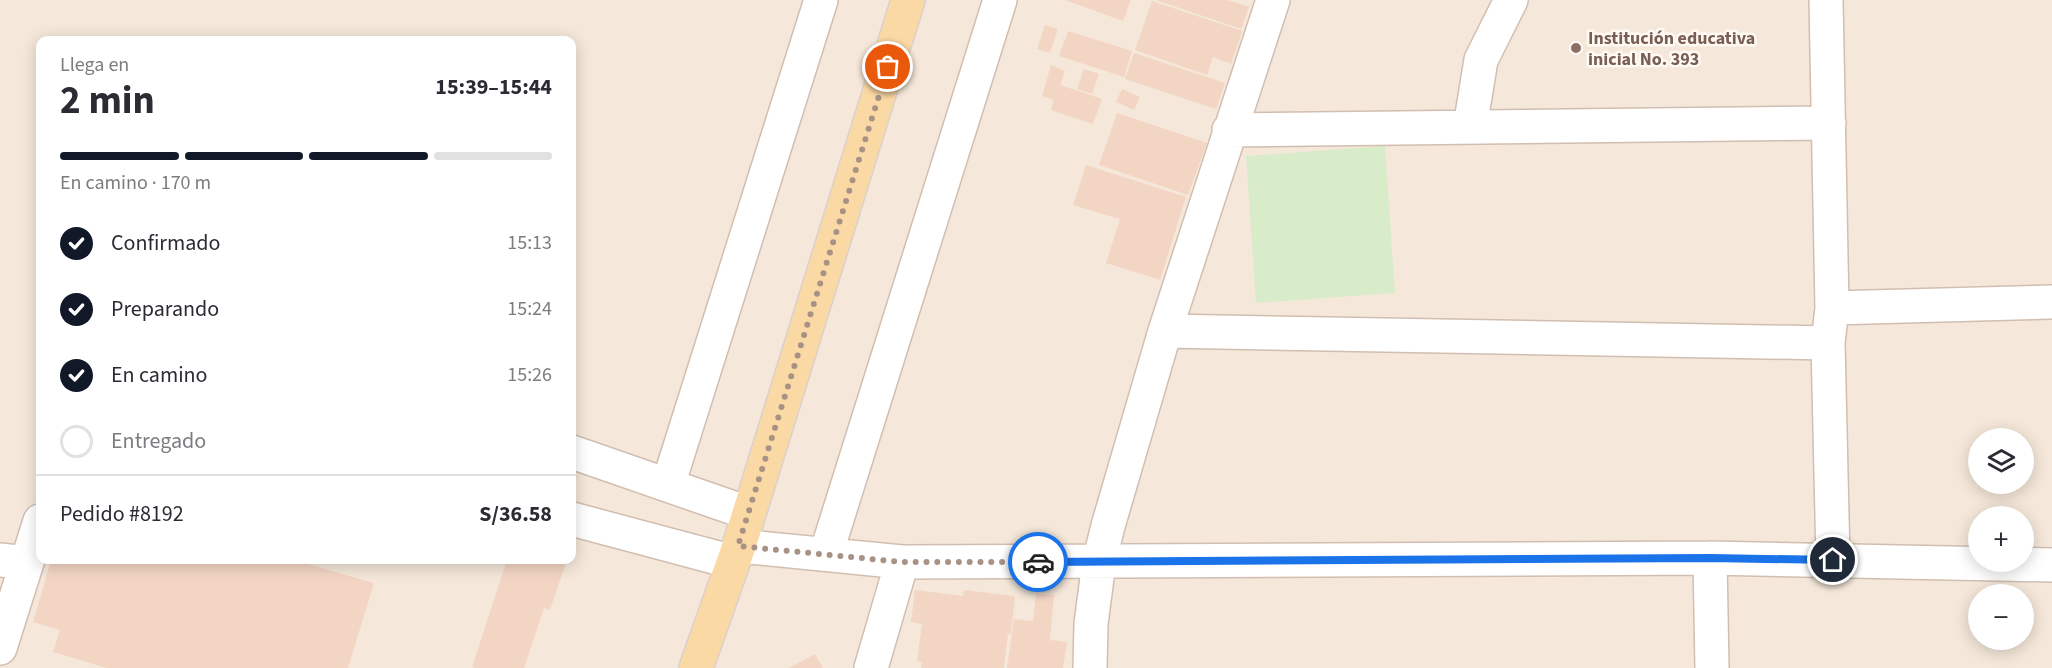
<!DOCTYPE html>
<html lang="es">
<head>
<meta charset="utf-8">
<style>
	body { margin:0; font-family:"Source Sans 3",sans-serif; background:#f2f2f3; color:#2b2b33; height:100vh; display:flex; flex-direction:column; font-size:22px; white-space:nowrap }
	* { box-sizing:border-box; margin:0 }
	p { font-size:20px; color:#7c7c81 }
	.icon { flex:none; width:33px; height:33px; fill:none; stroke:currentColor; stroke-width:2; stroke-linecap:round; stroke-linejoin:round }
	.map { position:relative; flex:1; overflow:hidden }
	.side { position:absolute; left:36px; top:36px; width:540px; height:528px; display:flex; flex-direction:column; background:#fff; border-radius:12px; box-shadow:0 3px 15px #0003 }
	.side>* { flex:none }
	.controls { position:absolute; left:1968px; top:428px; display:grid; gap:12px }
	.controls a { display:grid; place-items:center; width:66px; height:66px; border-radius:50%; background:#fff; box-shadow:0 3px 15px #0003; font-size:30px }
	.pin { position:absolute; display:grid; place-items:center; width:51px; height:51px; color:#fff; margin:-26px; border:3px solid #fff; border-radius:50%; box-shadow:0 2px 6px #0007 }
	.courier { position:absolute; display:grid; place-items:center; width:60px; height:60px; margin:-30px; border:4px solid #1a73e8; border-radius:50%; background:#fff; color:#222; box-shadow:0 2px 8px #0007 }
	.head em { font-style:normal; font-weight:700 }
	.head div { display:flex; flex-direction:column-reverse }
	.head { display:flex; align-items:center; justify-content:space-between; height:102px; padding:0 24px }
	h1 { font-size:39px; font-weight:700; line-height:45px }
	.bar { display:grid; grid-template-columns:repeat(4,1fr); gap:9px 6px; align-content:center; height:72px; padding:0 24px }
	.bar i { height:8px; border-radius:4px; background:#e1e1e2 }
	.bar .on { background:#111827 }
	.bar p { grid-column:span 4 }
	.line { display:flex; align-items:center; gap:15px; padding:0 24px; border-top:2px solid #e1e1e2 }
	.line div { flex:1 }
	ol { padding:0 24px; list-style:none }
	li { display:flex; align-items:center; gap:18px; height:66px }
	li p { margin-inline-start:auto }
	li .icon { padding:6px; border-radius:50%; background:#111827; color:#fff; stroke-width:4 }
	li:last-child { color:#7c7c81 }
	li i { width:33px; height:33px; border:3px solid #e1e1e2; border-radius:50% }
	.map>svg:first-child { display:block }
	.residential { fill:#f5e8da; fill-rule:evenodd }
	.green { fill:#d8ecc9 }
	.building { fill:#f3d5c3 }
	.lines { fill:none; stroke-linecap:round; stroke-linejoin:round }
	.minor-casing { stroke:#d1beb0; stroke-width:36 }
	.major-casing { stroke:#dad1cd; stroke-width:36 }
	.minor { stroke:#fff; stroke-width:33 }
	.major { stroke:#fbd9a5; stroke-width:33 }
	.done { stroke:#a89285; stroke-width:6; stroke-dasharray:0 10.8 }
	.route { stroke:#1a73e8; stroke-width:8 }
	.education-dot { fill:#8d6e63; stroke:#fffaf3; stroke-width:2 }
	.labels { text-anchor:middle; dominant-baseline:central; stroke-width:5; stroke-linejoin:round; paint-order:stroke }
	.education-label { font-size:18px; font-weight:bold; fill:#785e54; stroke:#fffaf3; text-anchor:start }
</style>
</head>
<body>
<div class="map">
<svg width="2052" height="668" viewBox="0 0 2052 668">
	<rect width="100%" height="100%" fill="#fdf6ec"/>
	<path class="residential" d="M0,0h2052v668h-2052zM40,40h532v520h-532zM1978,438h46v45h-46zM1978,516h46v45h-46zM1978,594h46v45h-46z"/>
	<path class="green" d="M1385,146l10,147 -139,10 -10,-147z"/>
	<path class="building" d="M1065,0h66l-8,21z
		M1156,0h72l21,7 -8,22z
		M1152,1l90,30 -11,33 -18,-7 -6,18 -72,-25z
		M1045,25l13,4 -8,24 -13,-4z
		M1068,31l64,20 -8,26 -65,-21z
		M1134,53l91,30 -9,26 -91,-30z
		M1051,65l14,6 -5,14 42,14 -9,25 -42,-14 3,-10 -12,-4z
		M1084,69l15,5 -7,20 -15,-5z
		M1122,89l18,8 -6,13 -18,-8z
		M1117,113l90,30 -19,52 -89,-30z
		M1086,165l100,32 -26,83 -54,-17 14,-44 -47,-14z
		M51,560h243l80,23 -26,85h-241l-54,-16 7,-22 -27,-8z
		M507,560h60l-17,50 -6,-2 -20,60h-49l-3,-1z
		M915,590l48,6 1,-6 51,6 -4,38h-3l-4,34h-83l1,-6 -5,-1 5,-37 -11,-2z
		M1036,594l18,1 -4,45 17,2 -4,26h-56l7,-49 19,2z
		M815,654l8,14h-34z"/>
	<g class="lines">
		<g class="minor-casing">
			<path id="minor" d="M1826,0l6,308 -4,35 5,217
				M1470,127l11,-67 30,-60
				M1229,130l600,-7
				M1832,308l220,-6
				M1165,331l663,12
				M572,452l176,61
				M668,485l153,-485
				M572,519l161,43
				M739,546l163,16 808,-4 342,7
				M826,554l174,-554
				M1710,558l2,110
				M0,560l27,3
				M0,648l40,-127
				M871,668l31,-106
				M1090,668l1,-44 8,-62 9,-36 57,-195 108,-331"/>
		</g>
		<g class="major-casing">
			<path id="major" d="M696,668l43,-122 169,-546"/>
		</g>
		<use href="#minor" class="minor"/>
		<use href="#major" class="major"/>
	</g>
	<g class="lines">
		<path class="done" d="M888,67l-150,479 164,16h136"/>
		<path class="route" d="M1038,562l672,-4 123,2"/>
	</g>
	<circle class="education-dot" cx="1576" cy="48" r="6"/>
	<g class="labels">
		<g class="education-label">
			<text x="1588" y="38">Institución educativa<tspan x="1588" dy="21">inicial No. 393</tspan></text>
		</g>
	</g>
</svg>
<div class="controls">
<a><svg class="icon" aria-label="layers" viewBox="0 0 24 24"><path d="M12 4l9 5-9 5-9-5zM3 14l9 5 9-5"/></svg></a>
<a>+</a>
<a>−</a>
</div>
<div class="pin" style="left:888px;top:67px;background:#ea580c"><svg class="icon" aria-label="bag" viewBox="0 0 24 24"><path d="M5 8h14l-1 12H6zM9 8a3 3 0 0 1 6 0"/></svg></div>
<div class="pin" style="left:1833px;top:560px;background:#1f2937"><svg class="icon" aria-label="home" viewBox="0 0 24 24"><path d="M3 11l9-7 9 7M6 9v11h12V9"/></svg></div>
<div class="courier" style="left:1038px;top:562px"><svg class="icon" aria-label="car" viewBox="0 0 24 24"><path d="M5 17H2v-5l4-1 3-4h7l3 4 3 1v5h-3M9 17h6M6 11h13"/><circle cx="7" cy="17" r="2"/><circle cx="17" cy="17" r="2"/></svg></div>
<section class="side">
<div class="head"><div><h1>2 min</h1><p>Llega en</p></div><em>15:39–15:44</em></div>
<div class="bar"><i class="on"></i><i class="on"></i><i class="on"></i><i></i><p>En camino · 170 m</p></div>
<ol>
<li><svg class="icon" aria-label="check" viewBox="0 0 24 24"><path d="M5 12l5 5 9-10"/></svg>Confirmado<p>15:13</p></li>
<li><svg class="icon" aria-label="check" viewBox="0 0 24 24"><path d="M5 12l5 5 9-10"/></svg>Preparando<p>15:24</p></li>
<li><svg class="icon" aria-label="check" viewBox="0 0 24 24"><path d="M5 12l5 5 9-10"/></svg>En camino<p>15:26</p></li>
<li><i></i>Entregado</li>
</ol>
<div class="line" style="height:78px"><div>Pedido #8192</div><b>S/36.58</b></div>
</section>
</div>
</body>
</html>
